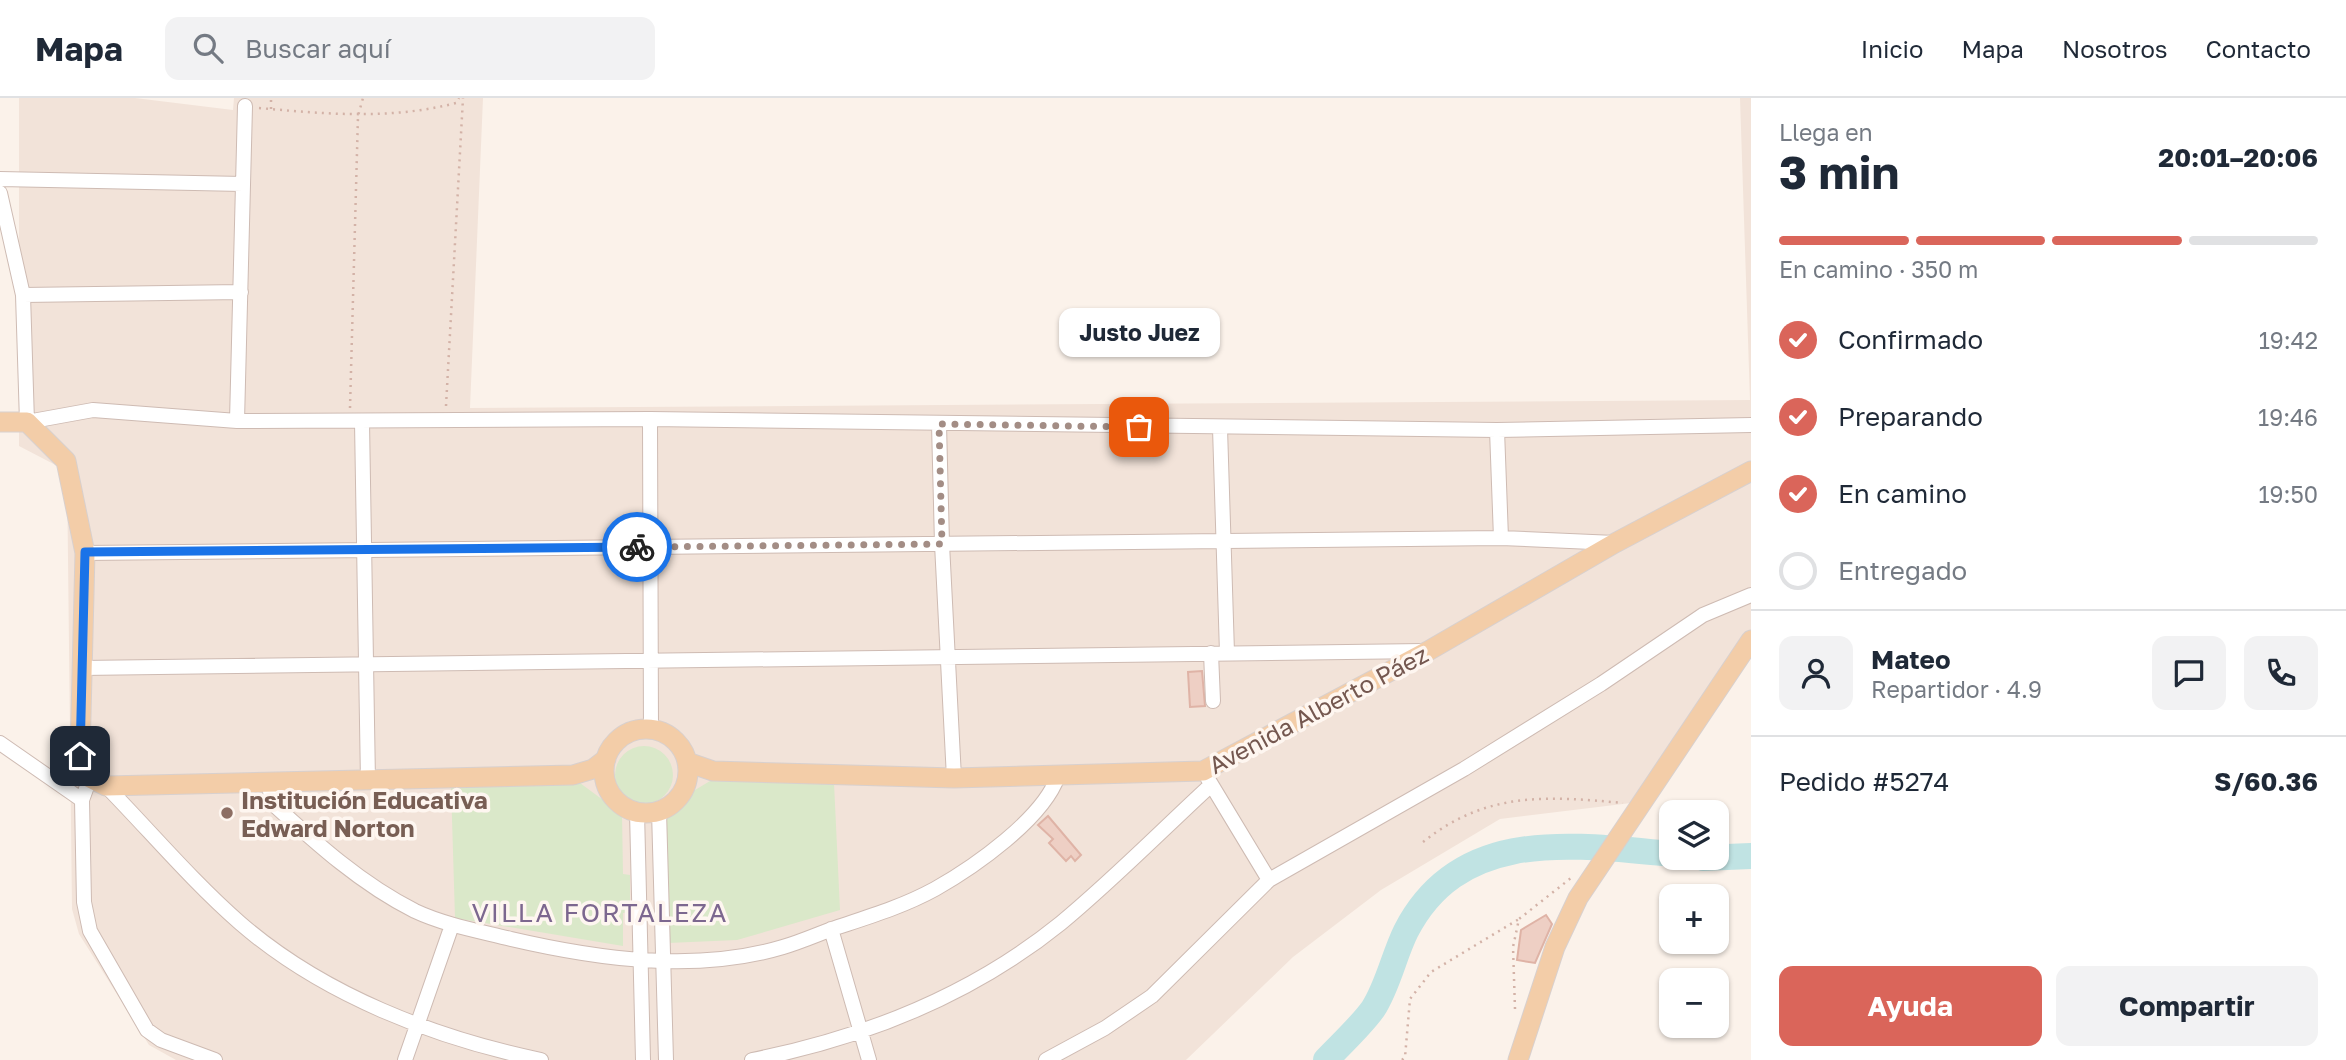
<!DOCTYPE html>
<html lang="es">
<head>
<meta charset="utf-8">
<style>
	body { margin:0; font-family:"Golos Text",sans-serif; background:#f2f2f3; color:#1f2937; height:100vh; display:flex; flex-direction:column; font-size:26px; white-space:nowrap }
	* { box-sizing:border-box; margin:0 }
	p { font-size:23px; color:#747a83 }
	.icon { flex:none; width:38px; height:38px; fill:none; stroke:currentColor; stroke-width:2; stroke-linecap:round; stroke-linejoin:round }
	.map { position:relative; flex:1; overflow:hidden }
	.sheet { display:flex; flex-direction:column; background:#fff; width:595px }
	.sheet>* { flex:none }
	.fabs { position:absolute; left:1659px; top:702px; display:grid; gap:14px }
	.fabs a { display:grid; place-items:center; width:70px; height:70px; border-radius:14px; background:#fff; box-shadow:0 2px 5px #0004; font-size:35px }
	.pin { position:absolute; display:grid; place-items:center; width:60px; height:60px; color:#fff; margin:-30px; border-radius:14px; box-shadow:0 4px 10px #0006 }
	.courier { position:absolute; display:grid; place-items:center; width:70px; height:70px; margin:-35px; border:5px solid #1a73e8; border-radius:50%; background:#fff; color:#222; box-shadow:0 2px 9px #0007 }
	.bubble { position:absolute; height:49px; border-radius:14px; background:#fff; box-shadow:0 2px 5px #0004; font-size:23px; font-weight:700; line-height:49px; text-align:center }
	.overview em { font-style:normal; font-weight:700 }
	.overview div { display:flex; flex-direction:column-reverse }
	.overview { display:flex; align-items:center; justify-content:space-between; height:119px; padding:0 28px }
	h1 { font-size:46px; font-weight:700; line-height:52px }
	.bar { display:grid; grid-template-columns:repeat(4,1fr); gap:10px 7px; align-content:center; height:84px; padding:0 28px }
	.bar i { height:9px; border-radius:5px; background:#e0e1e3 }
	.bar .active { background:#da655a }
	.bar p { grid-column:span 4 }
	.line { display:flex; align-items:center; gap:18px; padding:0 28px; border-top:2px solid #e0e1e3 }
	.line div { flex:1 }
	.round { display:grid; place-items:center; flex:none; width:74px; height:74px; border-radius:14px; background:#f2f2f3 }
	ol { padding:0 28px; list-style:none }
	li { display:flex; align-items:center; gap:21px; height:77px }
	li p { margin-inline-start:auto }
	li .icon { padding:7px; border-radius:50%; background:#da655a; color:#fff; stroke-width:4 }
	li:last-child { color:#747a83 }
	li i { width:38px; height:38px; border:4px solid #e0e1e3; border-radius:50% }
	.cta { display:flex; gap:14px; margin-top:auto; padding:14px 28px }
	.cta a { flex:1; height:80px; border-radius:14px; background:#da655a; color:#fff; font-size:28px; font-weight:700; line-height:80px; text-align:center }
	.cta a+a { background:#f2f2f3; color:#1f2937 }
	header { display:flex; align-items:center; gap:42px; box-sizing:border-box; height:98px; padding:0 35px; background:#fff; border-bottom:2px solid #e0e1e3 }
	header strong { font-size:33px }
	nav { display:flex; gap:38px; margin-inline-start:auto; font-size:24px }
	.search { width:490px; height:63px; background:#f2f2f3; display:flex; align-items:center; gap:18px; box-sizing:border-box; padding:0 24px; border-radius:14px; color:#747a83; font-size:26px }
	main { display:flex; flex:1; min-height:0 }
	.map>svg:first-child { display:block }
	.residential { fill:#f2e3d9 }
	.green { fill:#dae8c9 }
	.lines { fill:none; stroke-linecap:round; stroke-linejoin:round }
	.river { stroke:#c0e3e3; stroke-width:26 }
	.building { fill:#eecfc4; stroke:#dfb3a6; stroke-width:2 }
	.minor-casing { stroke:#cebbb3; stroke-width:16 }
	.major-casing { stroke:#d8d0ce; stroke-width:21 }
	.path { stroke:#d3b2a7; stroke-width:2.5; stroke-dasharray:2 5; stroke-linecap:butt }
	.minor { stroke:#fff; stroke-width:14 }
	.major { stroke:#f3cda8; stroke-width:19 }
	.done { stroke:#a38d85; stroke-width:7; stroke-dasharray:0 12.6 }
	.route { stroke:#1a73e8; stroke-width:9 }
	.education-dot { fill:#8d6e63; stroke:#fef6f0; stroke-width:2.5 }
	.labels { text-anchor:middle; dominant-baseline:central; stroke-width:7; stroke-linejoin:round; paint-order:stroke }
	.street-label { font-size:24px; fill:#74574f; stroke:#fef6f0 }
	.education-label { font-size:24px; font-weight:bold; fill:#785e54; stroke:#fef6f0; text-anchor:start }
	.neighbourhood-label { font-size:26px; letter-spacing:2px; fill:#7c678f; stroke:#fef6f0 }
</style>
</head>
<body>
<header>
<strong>Mapa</strong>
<div class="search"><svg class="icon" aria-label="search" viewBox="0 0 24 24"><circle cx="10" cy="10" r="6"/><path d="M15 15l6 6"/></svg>Buscar aquí</div>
<nav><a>Inicio</a><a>Mapa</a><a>Nosotros</a><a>Contacto</a></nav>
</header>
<main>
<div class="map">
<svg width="1751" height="962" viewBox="0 0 1751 962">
	<rect width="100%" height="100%" fill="#fbf2ea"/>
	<path class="residential" d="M19,0h116l98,12 1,-12h249l-13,310 1280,-8 -10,-302h11v536l-120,169 -131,16 -119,71 -88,67 -107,103h-1010l-27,-15 -70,-111 -7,-25 -5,-438 -48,-25z"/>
	<path class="green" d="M615 677a29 29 0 1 1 58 0a29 29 0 1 1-58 0Z
		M710,683l124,2 6,127 -103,30 -69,3 -9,-120 31,-30z
		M580,685l42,31 1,60 7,1v37l-7,1v33l-168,-28 -4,-132z"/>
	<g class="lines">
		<path class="river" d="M1703,760l48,-2
			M1326,962c16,-17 34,-33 47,-51 15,-23 21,-54 33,-78 54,-105 168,-86 265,-77"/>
	</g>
	<path class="building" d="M1202,573l3,35 -15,1 -2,-35z
		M1048,718l33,39 -6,6 -4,-5 -5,5 -17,-18 4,-4 -15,-14z
		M1546,817l6,9 -17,39 -18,-3 4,-30z"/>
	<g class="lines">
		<g class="minor-casing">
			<path id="minor" d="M0,81l243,5
				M0,95l23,102 4,127 66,-12 144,11 413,-2 847,11 254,-5
				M23,197l218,-3
				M650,321l1,311
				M237,323l8,-315
				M362,324l6,360
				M939,326l3,120 12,234
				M1220,330l7,225
				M1497,332l4,108
				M85,455l1416,-15 114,5
				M1211,555l2,48
				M81,570l1343,-17
				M0,645l82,57
				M90,680l-8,22 2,102 6,29 57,99 14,10 54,20
				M1208,681l61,101
				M269,687l3,18c44,40 89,81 143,108 30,14 64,20 96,28 86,20 185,34 272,8 17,-5 33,-12 49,-18 36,-12 70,-22 103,-40 39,-22 108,-70 123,-113
				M106,688c44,45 86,95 134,137 83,72 195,115 301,137
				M659,713l7,249
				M637,714l6,248
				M831,831l38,131
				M405,962l47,-135
				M752,962c111,-22 220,-65 309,-137 52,-43 100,-92 150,-138
				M1046,962l59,-32 47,-32 117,-116 195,-111 137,-85 102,-69 48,-20"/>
		</g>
		<g class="major-casing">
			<path id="major" d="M0,324h27l39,39 19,92 -5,203 10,22 16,8 467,-11 20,-6 13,-10
				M604 673a42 42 0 1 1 84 0a42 42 0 1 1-84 0Z
				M687,664l26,9 241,7 249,-7 225,-120 187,-108 136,-72
				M1518,962l37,-113 23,-49 173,-258"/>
		</g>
		<path class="path" d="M259,10c67,6 131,12 197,-5l3,-5
			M271,11v-11
			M446,308l17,-308
			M350,310l8,-292 5,-18
			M1423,744c64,-51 124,-46 200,-39
			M1515,911l-2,-62 6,-28 52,-41
			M1402,962l3,-3 5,-58 21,-27 88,-53"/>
		<use href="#minor" class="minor"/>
		<use href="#major" class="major"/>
	</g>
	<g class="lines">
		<path class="done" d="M637,449l305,-3 -3,-120 200,3"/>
		<path class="route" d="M80,658l5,-204 552,-5"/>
	</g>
	<circle class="education-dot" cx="227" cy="715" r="7"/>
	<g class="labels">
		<g class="street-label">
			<text transform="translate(1318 611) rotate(-28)">Avenida Alberto Páez</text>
		</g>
		<g class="education-label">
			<text x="241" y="701">Institución Educativa<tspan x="241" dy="28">Edward Norton</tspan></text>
		</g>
		<g class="neighbourhood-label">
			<text x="600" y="814">VILLA FORTALEZA</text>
		</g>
	</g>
</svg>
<div class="fabs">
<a><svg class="icon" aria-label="layers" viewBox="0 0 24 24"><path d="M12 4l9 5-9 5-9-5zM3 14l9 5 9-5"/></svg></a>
<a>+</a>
<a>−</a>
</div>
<div class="pin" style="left:1139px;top:329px;background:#ea580c"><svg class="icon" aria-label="bag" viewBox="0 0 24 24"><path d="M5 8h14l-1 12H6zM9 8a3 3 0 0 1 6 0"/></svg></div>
<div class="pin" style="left:80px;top:658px;background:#1f2937"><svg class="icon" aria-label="home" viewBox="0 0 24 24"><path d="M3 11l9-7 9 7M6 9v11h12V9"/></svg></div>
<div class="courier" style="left:637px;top:449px"><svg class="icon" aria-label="bike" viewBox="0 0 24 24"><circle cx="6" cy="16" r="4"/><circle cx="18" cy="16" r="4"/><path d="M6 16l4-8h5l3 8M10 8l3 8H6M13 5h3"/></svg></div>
<div class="bubble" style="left:1059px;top:210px;width:161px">Justo Juez</div>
</div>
<section class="sheet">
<div class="overview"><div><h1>3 min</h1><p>Llega en</p></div><em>20:01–20:06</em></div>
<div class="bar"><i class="active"></i><i class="active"></i><i class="active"></i><i></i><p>En camino · 350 m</p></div>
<ol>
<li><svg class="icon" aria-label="check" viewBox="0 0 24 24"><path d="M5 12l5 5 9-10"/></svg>Confirmado<p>19:42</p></li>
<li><svg class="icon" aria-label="check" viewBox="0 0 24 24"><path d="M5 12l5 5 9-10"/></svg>Preparando<p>19:46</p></li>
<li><svg class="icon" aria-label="check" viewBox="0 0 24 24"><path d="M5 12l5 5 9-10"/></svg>En camino<p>19:50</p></li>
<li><i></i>Entregado</li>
</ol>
<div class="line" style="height:126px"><a class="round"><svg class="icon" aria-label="person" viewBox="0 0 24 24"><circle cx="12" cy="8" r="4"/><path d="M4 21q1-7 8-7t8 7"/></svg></a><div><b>Mateo</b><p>Repartidor · 4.9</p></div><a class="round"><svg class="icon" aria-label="chat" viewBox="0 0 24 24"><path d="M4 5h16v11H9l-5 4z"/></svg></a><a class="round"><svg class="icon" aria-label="phone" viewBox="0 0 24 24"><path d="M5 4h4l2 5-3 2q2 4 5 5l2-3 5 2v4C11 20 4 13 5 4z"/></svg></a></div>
<div class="line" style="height:91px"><div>Pedido #5274</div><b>S/60.36</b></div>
<div class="cta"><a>Ayuda</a><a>Compartir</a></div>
</section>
</main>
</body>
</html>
